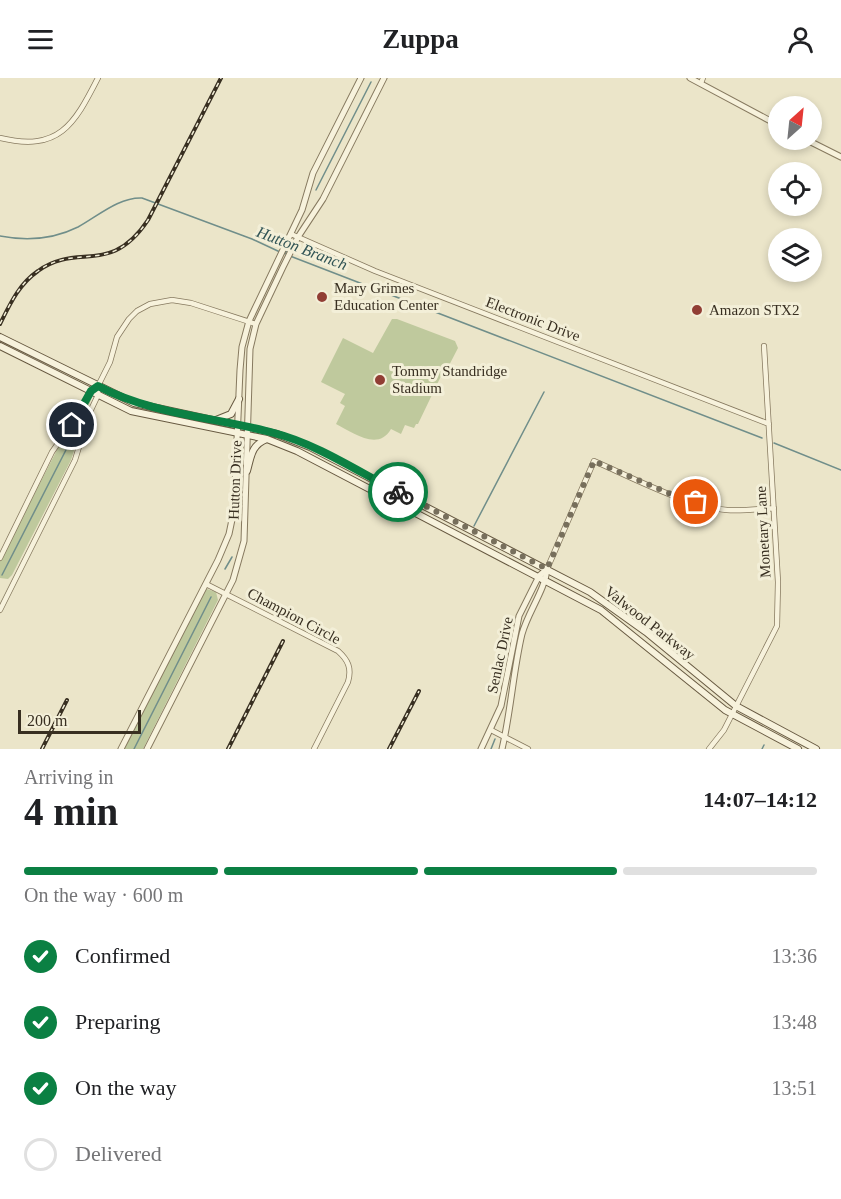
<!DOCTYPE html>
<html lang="en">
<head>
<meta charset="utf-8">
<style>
	body { margin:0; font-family:"Times New Roman",serif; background:#f6f6f6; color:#202124; height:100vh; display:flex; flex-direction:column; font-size:22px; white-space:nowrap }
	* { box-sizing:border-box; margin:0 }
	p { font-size:20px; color:#757577 }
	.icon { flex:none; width:33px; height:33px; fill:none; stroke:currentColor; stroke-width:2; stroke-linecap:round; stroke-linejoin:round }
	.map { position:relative; height:671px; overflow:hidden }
	.drawer { display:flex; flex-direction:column; background:#fff; flex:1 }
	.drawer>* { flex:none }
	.needle { width:39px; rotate:27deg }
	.buttons { position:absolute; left:768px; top:18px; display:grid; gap:12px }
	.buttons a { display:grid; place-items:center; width:54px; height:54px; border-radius:50%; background:#fff; box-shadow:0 3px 9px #0003; font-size:30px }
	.scale { position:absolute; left:18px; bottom:15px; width:123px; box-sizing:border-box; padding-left:6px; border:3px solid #382f21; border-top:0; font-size:16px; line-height:21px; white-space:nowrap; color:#382f21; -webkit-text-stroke:4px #f3efd8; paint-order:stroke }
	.pin { position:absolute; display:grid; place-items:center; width:51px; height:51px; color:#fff; margin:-26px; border:3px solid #fff; border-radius:50%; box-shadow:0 2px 6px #0007 }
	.courier { position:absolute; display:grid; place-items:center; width:60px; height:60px; margin:-30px; border:4px solid #0b8043; border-radius:50%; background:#fff; color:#222; box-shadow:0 2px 8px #0007 }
	.overview em { font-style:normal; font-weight:600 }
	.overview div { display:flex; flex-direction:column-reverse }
	.overview { display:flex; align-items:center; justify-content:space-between; height:102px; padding:0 24px }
	h1 { font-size:39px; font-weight:600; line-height:45px }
	.bar { display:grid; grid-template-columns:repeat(4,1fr); gap:9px 6px; align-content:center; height:72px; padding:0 24px }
	.bar i { height:8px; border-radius:4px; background:#e0e0e0 }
	.bar .on { background:#0b8043 }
	.bar p { grid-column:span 4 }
	ol { padding:0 24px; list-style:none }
	li { display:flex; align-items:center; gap:18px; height:66px }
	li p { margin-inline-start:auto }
	li .icon { padding:6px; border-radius:50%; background:#0b8043; color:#fff; stroke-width:4 }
	li:last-child { color:#757577 }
	li i { width:33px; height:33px; border:3px solid #e0e0e0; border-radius:50% }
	header { display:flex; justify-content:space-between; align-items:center; height:78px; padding:0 24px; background:#fff; font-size:27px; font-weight:600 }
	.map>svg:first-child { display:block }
	.green { fill:#bfc99d }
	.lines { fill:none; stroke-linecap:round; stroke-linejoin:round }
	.stream { stroke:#708e8a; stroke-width:1.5 }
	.minor-casing { stroke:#86795f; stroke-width:6 }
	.tertiary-casing { stroke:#86795f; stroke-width:7 }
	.secondary-casing { stroke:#685a42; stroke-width:8 }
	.minor { stroke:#f7f2dc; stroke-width:4.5 }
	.tertiary { stroke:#f7f2dc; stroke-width:5 }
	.secondary { stroke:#f7f2dc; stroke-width:6 }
	.rail-casing { stroke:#382f21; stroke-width:4 }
	.rail { stroke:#f3efd8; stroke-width:1.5; stroke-dasharray:4.5; stroke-linecap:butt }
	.done { stroke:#776f5c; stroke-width:6; stroke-dasharray:0 10.8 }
	.route { stroke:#0b8043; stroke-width:8 }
	.poi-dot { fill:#913e34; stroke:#f3efd8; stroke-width:2 }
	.labels { text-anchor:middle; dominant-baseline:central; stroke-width:6; stroke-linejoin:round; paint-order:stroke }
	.poi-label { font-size:15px; fill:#382f21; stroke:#f3efd8; text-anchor:start }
	.street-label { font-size:15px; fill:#382f21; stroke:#f3efd8 }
	.water-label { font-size:16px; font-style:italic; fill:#325556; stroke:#f3efd8 }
</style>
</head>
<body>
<header><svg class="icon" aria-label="menu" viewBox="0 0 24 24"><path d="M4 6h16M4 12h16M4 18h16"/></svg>Zuppa<svg class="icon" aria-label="person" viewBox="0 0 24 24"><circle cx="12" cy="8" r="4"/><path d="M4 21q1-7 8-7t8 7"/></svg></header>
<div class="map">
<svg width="841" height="671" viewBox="0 0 841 671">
	<rect width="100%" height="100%" fill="#ebe5c9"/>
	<path class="green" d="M392,241h5l58,22 3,7 -15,29 -2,-1 -23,48h-2l-2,4 -9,-3 -4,9 -10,-5c-13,23 -39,3 -55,-5l9,-18 -5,-3 5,-9 -24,-12 22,-44 30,15z
		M91,321l-20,61 -59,115 -4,4 -8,-1v-17l59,-115 17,-23z
		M207,511l9,3 2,8 -75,149h-20l81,-158z"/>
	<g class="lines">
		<path class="stream" d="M316,112l55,-108
			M0,158c26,5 54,3 78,-9 20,-11 41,-30 64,-29l110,41 28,13
			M285,176l4,-8
			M290,178l472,182
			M774,365l67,27
			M474,448l70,-134
			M225,491l7,-12
			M2,497l67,-131
			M134,671l77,-152
			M491,671l4,-10
			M762,671l2,-4"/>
		<g class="minor-casing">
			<path id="minor" d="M701,5l2,-5
				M0,60c59,14 74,-13 98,-60
				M291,156l84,37 394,153
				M0,480l52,-106 28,-40 11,-21 7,-5
				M547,491l47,-108c37,16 94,46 133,49 15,1 31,-1 47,-2
				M206,506l132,67c10,9 14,17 10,31l-34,67
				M0,532l75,-150 14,-46 9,-19v-9l12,-24 7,-25 12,-18 8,-8 13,-7 22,-4 19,3 65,21
				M491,652l37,19
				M709,671l15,-19 53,-104 1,-44 -14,-236"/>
		</g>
		<g class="tertiary-casing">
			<path id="tertiary" d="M690,0l88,47
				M807,62l34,17
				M121,671l97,-189 11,-26 5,-24 6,-140 2,-23 7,-26 53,-111 11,-37 48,-95
				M147,671l86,-169 11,-39 6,-192 6,-25 27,-57 15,-30 25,-38 61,-121
				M481,671l20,-43 18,-90 20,-40 8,-7
				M502,671c9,-38 11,-77 20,-115 6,-22 23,-44 25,-65"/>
		</g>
		<g class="secondary-casing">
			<path id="secondary" d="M0,259l134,66 143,31 33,13 280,145 56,40 90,74 80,43
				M0,268l131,65 136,28 30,12 304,159 124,100 73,39
				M216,342l15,-6 8,-15
				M247,393c4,-14 4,-26 20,-32"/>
		</g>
		<use href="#minor" class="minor"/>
		<use href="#tertiary" class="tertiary"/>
		<use href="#secondary" class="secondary"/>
		<g class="rail-casing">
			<path id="rail" d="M0,246c10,-20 19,-40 38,-53 40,-29 72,6 110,-51l73,-142
				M42,671l25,-49
				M228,671l55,-108
				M389,671l30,-58"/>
		</g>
		<use href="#rail" class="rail"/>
	</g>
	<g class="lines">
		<path class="done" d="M398,414l149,77 47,-108 86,37 16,4"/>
		<path class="route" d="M72,347l19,-34 7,-5c55,29 117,31 176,47 43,11 85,39 124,59"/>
	</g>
	<g class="poi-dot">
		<circle cx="322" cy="219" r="6"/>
		<circle cx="697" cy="232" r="6"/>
		<circle cx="380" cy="302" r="6"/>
	</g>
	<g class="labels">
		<g class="poi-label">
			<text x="334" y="210">Mary Grimes<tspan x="334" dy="17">Education Center</tspan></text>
			<text x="709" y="232">Amazon STX2</text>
			<text x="392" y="293">Tommy Standridge<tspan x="392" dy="17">Stadium</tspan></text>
		</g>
		<g class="street-label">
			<text transform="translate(533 241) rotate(21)">Electronic Drive</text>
			<text transform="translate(235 402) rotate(-88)">Hutton Drive</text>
			<text transform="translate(763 454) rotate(-93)">Monetary Lane</text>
			<text transform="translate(294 538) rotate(28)">Champion Circle</text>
			<text transform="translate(650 545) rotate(38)">Valwood Parkway</text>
			<text transform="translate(500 577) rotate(-78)">Senlac Drive</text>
		</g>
		<g class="water-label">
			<text transform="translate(302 170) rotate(21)">Hutton Branch</text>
		</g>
	</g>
</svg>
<div class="buttons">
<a><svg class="needle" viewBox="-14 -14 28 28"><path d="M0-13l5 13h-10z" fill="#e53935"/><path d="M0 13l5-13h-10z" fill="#757577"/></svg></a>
<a><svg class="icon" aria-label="locate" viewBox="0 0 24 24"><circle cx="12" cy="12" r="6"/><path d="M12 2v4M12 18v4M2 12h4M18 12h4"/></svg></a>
<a><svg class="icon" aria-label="layers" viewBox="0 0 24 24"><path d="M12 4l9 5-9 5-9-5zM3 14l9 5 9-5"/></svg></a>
</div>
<div class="scale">200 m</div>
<div class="pin" style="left:696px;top:424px;background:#ea580c"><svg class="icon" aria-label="bag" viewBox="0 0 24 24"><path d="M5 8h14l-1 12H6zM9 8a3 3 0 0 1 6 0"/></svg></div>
<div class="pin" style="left:72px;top:347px;background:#1f2937"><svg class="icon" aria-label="home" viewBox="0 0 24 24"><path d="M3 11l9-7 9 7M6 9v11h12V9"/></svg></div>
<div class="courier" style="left:398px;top:414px"><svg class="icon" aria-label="bike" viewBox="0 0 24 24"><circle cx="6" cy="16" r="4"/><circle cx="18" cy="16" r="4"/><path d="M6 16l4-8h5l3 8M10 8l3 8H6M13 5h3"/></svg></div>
</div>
<section class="drawer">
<div class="overview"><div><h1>4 min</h1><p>Arriving in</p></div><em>14:07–14:12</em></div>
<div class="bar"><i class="on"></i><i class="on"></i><i class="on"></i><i></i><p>On the way · 600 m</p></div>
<ol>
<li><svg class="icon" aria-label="check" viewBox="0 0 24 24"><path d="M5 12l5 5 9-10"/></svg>Confirmed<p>13:36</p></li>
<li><svg class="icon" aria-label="check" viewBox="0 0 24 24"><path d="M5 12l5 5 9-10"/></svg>Preparing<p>13:48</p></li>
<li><svg class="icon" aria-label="check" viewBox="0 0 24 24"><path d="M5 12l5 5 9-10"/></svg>On the way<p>13:51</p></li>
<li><i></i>Delivered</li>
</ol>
</section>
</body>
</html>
